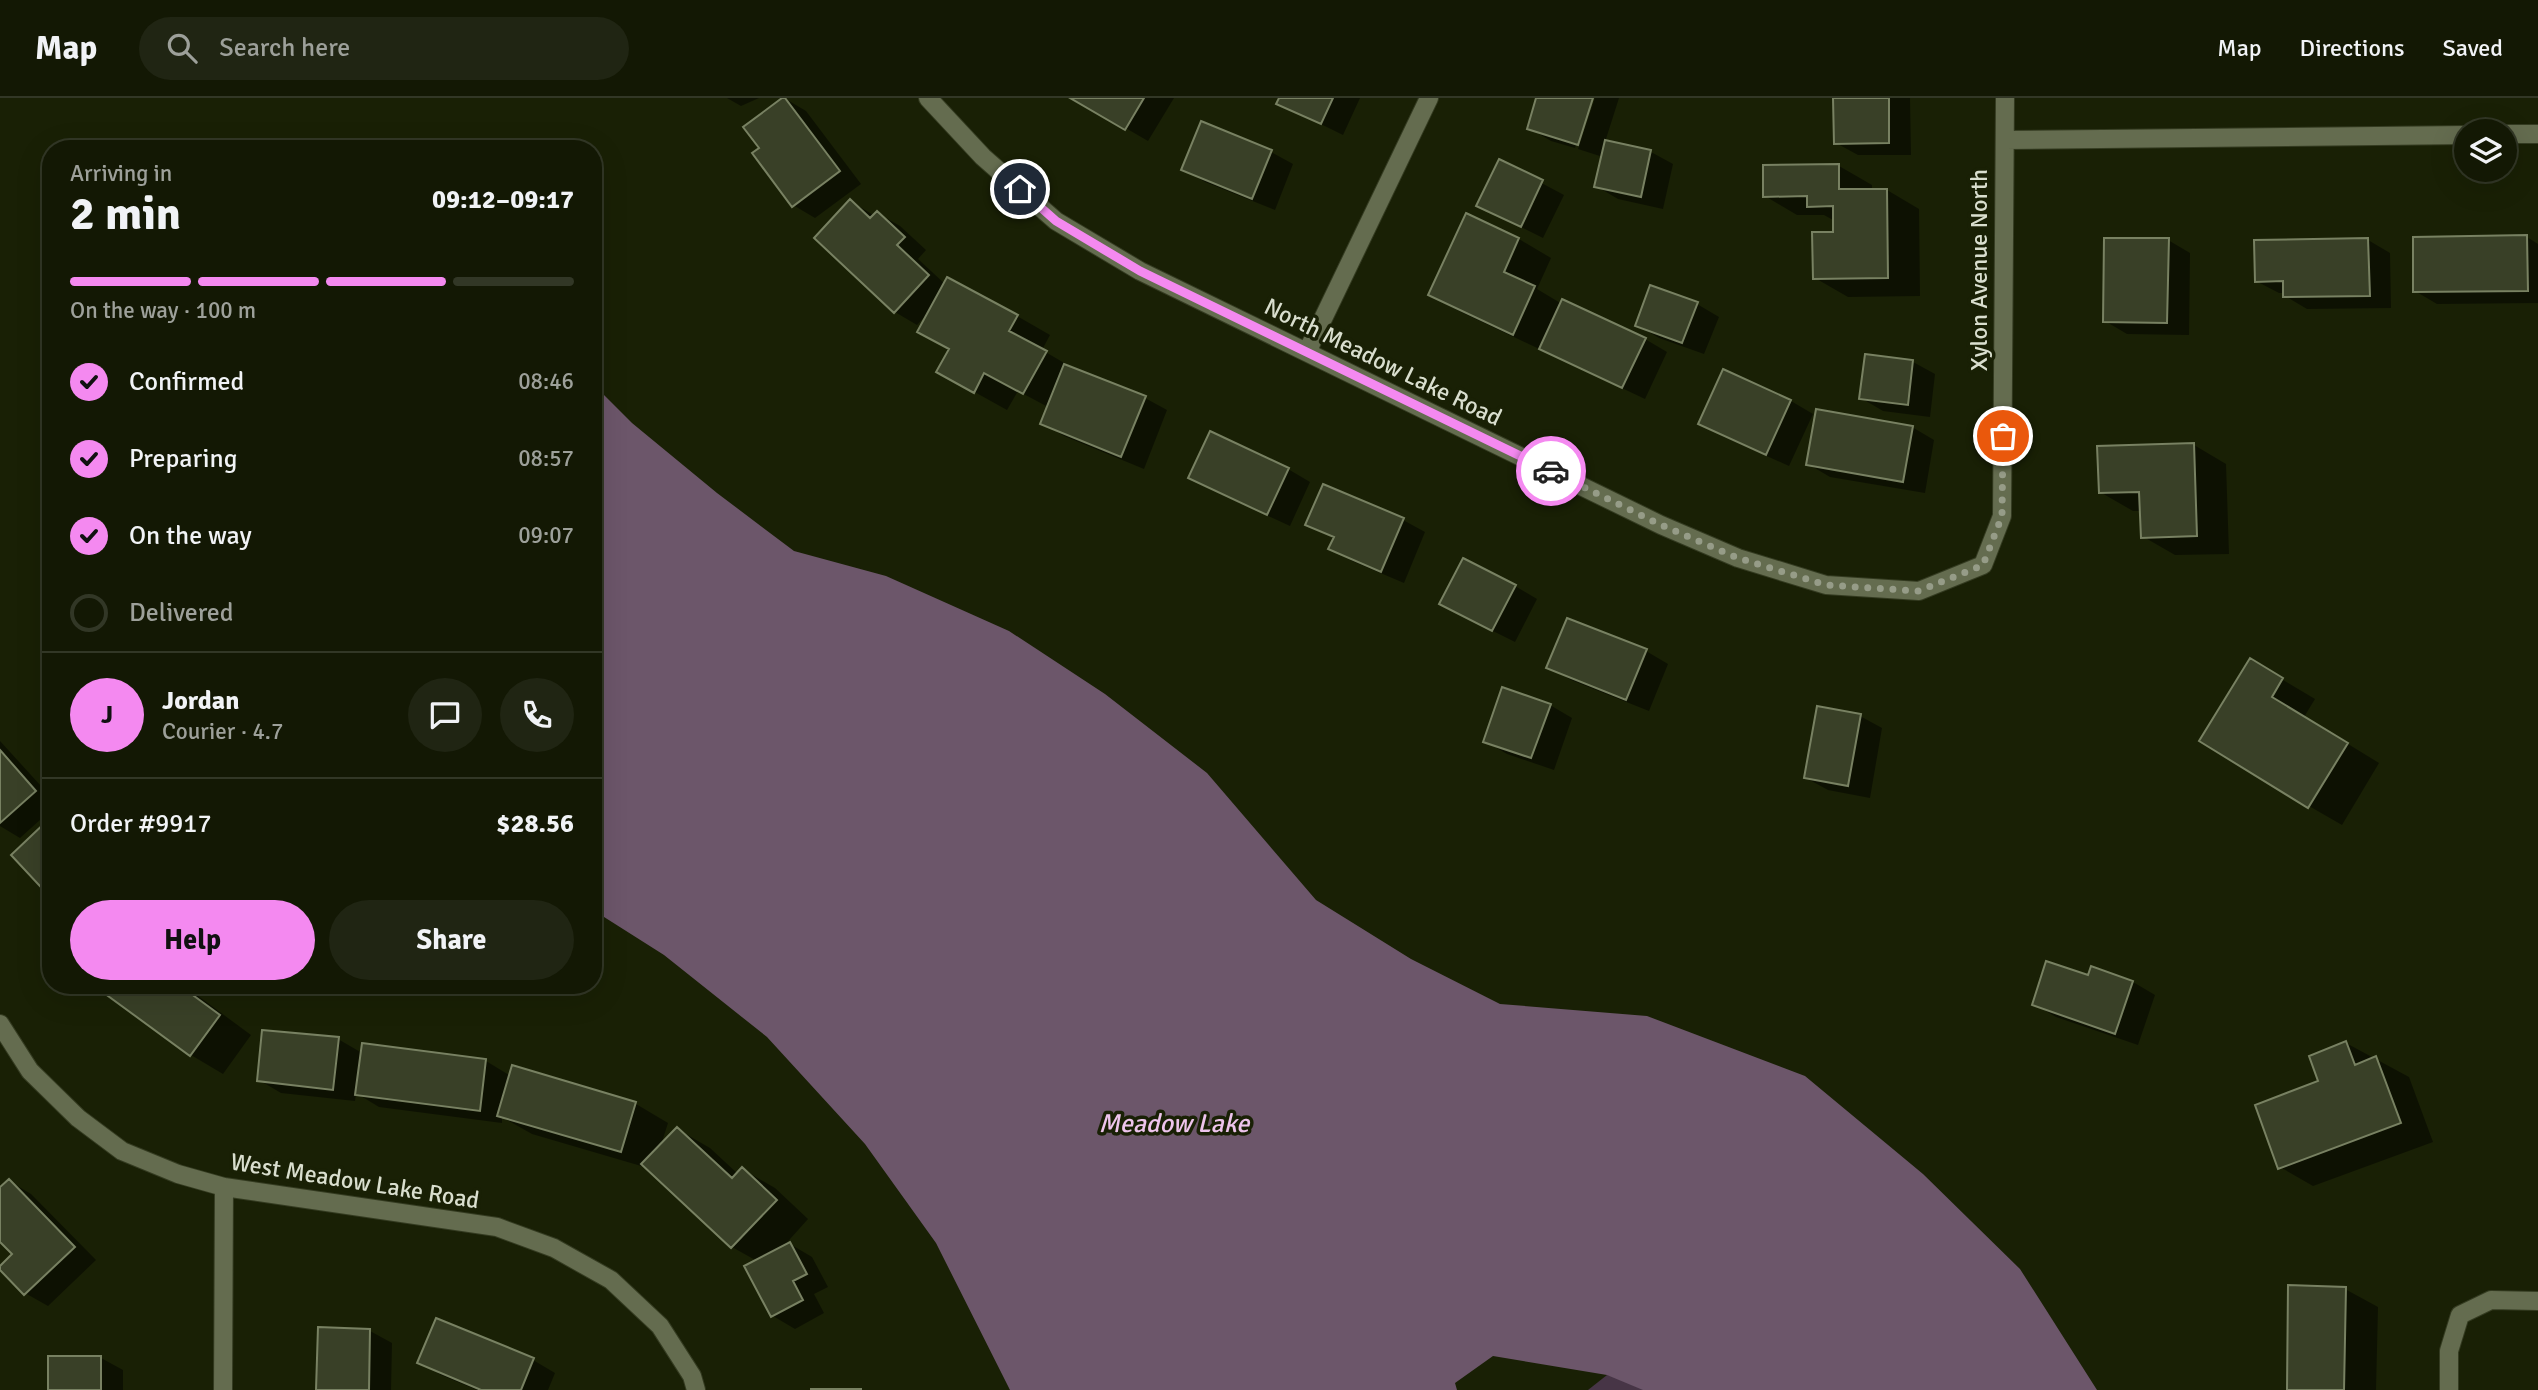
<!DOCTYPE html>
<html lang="en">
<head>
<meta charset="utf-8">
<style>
	body { margin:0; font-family:Signika,sans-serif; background:#202513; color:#f1f3f6; height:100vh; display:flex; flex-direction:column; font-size:26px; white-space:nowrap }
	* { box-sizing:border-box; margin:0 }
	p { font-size:23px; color:#9da09a }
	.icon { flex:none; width:38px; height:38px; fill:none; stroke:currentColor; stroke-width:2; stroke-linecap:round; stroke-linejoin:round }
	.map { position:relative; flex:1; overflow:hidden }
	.details { position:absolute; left:42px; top:42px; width:560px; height:854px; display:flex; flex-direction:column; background:#131804; border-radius:28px; box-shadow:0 7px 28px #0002,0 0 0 2px #323726 }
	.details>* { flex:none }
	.buttons { position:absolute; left:2454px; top:21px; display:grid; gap:14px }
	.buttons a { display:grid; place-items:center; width:63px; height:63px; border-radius:50%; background:#131804; box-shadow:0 7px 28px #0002,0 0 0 2px #323726; font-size:35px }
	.pin { position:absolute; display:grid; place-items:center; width:60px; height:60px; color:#fff; margin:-30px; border:4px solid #fff; border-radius:50%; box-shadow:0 2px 7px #0007 }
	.courier { position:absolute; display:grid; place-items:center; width:70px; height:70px; margin:-35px; border:5px solid #f489f0; border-radius:50%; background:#fff; color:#222; box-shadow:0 2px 9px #0007 }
	.head em { font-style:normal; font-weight:700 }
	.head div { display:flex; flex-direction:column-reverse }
	.head { display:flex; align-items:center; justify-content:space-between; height:119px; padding:0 28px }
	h1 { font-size:46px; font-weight:700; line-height:52px }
	.bar { display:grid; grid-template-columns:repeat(4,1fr); gap:10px 7px; align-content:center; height:84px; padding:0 28px }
	.bar i { height:9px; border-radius:5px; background:#323726 }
	.bar .selected { background:#f489f0 }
	.bar p { grid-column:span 4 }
	.line { display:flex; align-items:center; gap:18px; padding:0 28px; border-top:2px solid #323726 }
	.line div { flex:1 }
	.round { display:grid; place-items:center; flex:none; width:74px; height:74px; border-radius:37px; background:#202513 }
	ol { padding:0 28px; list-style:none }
	li { display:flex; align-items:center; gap:21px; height:77px }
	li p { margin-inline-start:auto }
	li .icon { padding:7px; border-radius:50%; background:#f489f0; color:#111; stroke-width:4 }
	li:last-child { color:#9da09a }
	li i { width:38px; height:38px; border:4px solid #323726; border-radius:50% }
	.primary-button { display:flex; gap:14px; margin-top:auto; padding:14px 28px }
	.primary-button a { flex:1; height:80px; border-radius:42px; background:#f489f0; color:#111; font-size:28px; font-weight:700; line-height:80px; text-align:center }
	.primary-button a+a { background:#202513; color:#f1f3f6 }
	header { display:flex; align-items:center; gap:42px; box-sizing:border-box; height:98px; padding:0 35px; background:#131804; border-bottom:2px solid #323726 }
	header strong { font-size:33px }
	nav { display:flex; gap:38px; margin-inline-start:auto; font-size:24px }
	.search { width:490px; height:63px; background:#202513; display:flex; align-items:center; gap:18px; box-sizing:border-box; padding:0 24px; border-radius:38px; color:#9da09a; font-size:26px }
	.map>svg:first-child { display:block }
	.green { fill:#473546 }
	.water { fill:#6c566a }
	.shadow { fill:#0007 }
	.building { fill:#394027; stroke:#788162; stroke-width:2 }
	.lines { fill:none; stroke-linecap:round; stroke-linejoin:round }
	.minor-casing { stroke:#343b21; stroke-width:20 }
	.minor { stroke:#646c4f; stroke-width:18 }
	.done { stroke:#969c88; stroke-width:7; stroke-dasharray:0 12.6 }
	.route { stroke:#f489f0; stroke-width:9 }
	.labels { text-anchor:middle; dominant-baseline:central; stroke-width:7; stroke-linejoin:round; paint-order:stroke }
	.street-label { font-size:24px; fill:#d9dece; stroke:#192005 }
	.water-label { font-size:26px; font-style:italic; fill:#eec4ec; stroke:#192005 }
</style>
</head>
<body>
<header>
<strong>Map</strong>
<div class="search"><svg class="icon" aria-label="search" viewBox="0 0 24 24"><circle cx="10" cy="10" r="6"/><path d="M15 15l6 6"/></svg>Search here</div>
<nav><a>Map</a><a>Directions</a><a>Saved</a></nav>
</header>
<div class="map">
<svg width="2538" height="1292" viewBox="0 0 2538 1292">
	<rect width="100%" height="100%" fill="#192005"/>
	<path class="green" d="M1607,1277l144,15h-163z"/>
	<path class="water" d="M593,286l39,39 85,70 77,58 92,25 123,55 96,63 102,79 109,127 95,59 89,45 147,12 158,60 118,98 97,95 77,121h-454l-36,-15 -114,-19 -38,27 2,7h-447l-74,-147 -71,-99 -98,-107 -103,-82 -71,-45z"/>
	<path class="shadow" d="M727,0h32l-18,8z
		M784,0l22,13 55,73 -46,34 -22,-13 -32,-57z
		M1074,0h100l-26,43z
		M1281,0h79l-17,37 -65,-32z
		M1538,0h53l-16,50 -24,-7 -22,-13z
		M1595,0h24l-14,44 46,10 22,12 -10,45 -45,-10 -22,-13 7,-29 -25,-8z
		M1835,0h75l1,57h-53l-22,-12z
		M1202,25l69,29 22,12 -18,46 -70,-28 -22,-13z
		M1500,63l64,34 -21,43 -42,-21z
		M1839,68l33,19v5h15l32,19 1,87 -72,1 -33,-19 20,-44v-13l-11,-6h-27l-32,-19z
		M850,103l25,15 2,-3 23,13 26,24 -8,9 27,25 72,32 33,19 -8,15 36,21 67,27 22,12 -23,59 -80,-33 -22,-13 6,-16 -30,-16 -11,19 -36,-20 -21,-41 -22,-36 -11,12 -22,-13z
		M1467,118l52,23 32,19 -14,31 25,15 83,35 22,13 -22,47 -182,-86 -33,-18z
		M2527,139l11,7v59l-101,1 -22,-13z
		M2168,142l22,13 -1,82 -62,-1 -22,-13z
		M2368,142l22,13 1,55 -84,1 -22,-13v-3h-6l-23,-12z
		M1697,206l22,13 -15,37 -45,-16 -22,-13z
		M1913,264l22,12 -5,43 -47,-6 -22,-13z
		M1724,273l67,30 22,13 -24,52 -67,-30 -22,-13z
		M1912,329l22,13 -9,53 -95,-16 -22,-13z
		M2194,347l32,19 3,90 -54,1 -33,-19v-25h-9l-33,-19z
		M1288,371l22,13 -20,44 -78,-36 -22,-13z
		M1403,422l22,12 -21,51 -52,-22 -22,-13 5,-9 -28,-15z
		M1515,488l22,13 -22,43 -52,-26z
		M1646,553l22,13 -19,47 -78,-31 -22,-13z
		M2251,563l64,38 -11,18 75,46 -37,62 -33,-19z
		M1550,607l22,13 -18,52 -47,-16 -22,-13z
		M1860,618l22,12 -12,70 -42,-8 -22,-12z
		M0,643l51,56v13l-31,28 -20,-12z
		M2092,871l41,13 22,13 -17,50 -82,-28 -22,-13 56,-26z
		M96,887h97l-3,5 61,45 -28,39 -32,-19z
		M338,941l24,14 124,8 23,14 4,-8 123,37 32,19 -7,22 16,-16 33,19 28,26 4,-5 33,19 33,31 -26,29 8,-4 22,13 16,30 -14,7 10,19 -29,16 -22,-13 -16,-55 -25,-14 -84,-79 -116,-34 -30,-17v6l-123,-16 -23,-14 -1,8 -74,-8 -22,-13z
		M2346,945l63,34 24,65 -120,44 -33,-19 40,-85z
		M9,1083l22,13 65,66 -48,46 -23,-13 -10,-38 -15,-16v-49z
		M2345,1191l33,18 -2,83h-87z
		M370,1233l22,12 -1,47h-73z
		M101,1260l22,12v20h-73z
		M533,1262l22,13 -7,17h-71l-36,-15 -22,-13z"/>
	<path class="building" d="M782,0h3l55,73 -48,36 -40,-54 7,-5 -16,-21z
		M1070,0h74l-19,32z
		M1279,0h54l-12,26 -45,-20z
		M1536,0h57l-15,47 -51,-16z
		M1833,0h56v45l-55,1z
		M1201,23l71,29 -20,49 -71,-29z
		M1605,42l46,10 -10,47 -47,-10z
		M1499,61l44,21 -22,47 -45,-21z
		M1839,66v25h48l1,89 -75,1 -1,-47h21v-26l-26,1v-11l-44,1v-32z
		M850,101l20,19 7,-7 28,26 -8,8 32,30 -35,38 -80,-75z
		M1466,115l53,25 -15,34 31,14 -22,49 -85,-40z
		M2527,137l1,56 -115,1v-55z
		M2104,140h65l-2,85 -64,-1z
		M2368,140l2,58 -87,1v-16l-28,1 -1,-42z
		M947,179l71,38 -9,16 38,20 -24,43 -39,-21 -10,20 -38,-21 13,-23 -32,-17z
		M1650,187l48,17 -16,41 -47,-17z
		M1562,201l84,39 -24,50 -83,-39z
		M1865,256l48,6 -5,45 -49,-6z
		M1064,266l82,32 -25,61 -81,-33z
		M1723,271l68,31 -25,55 -68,-31z
		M1816,311l97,17 -10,56 -97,-17z
		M1210,333l79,37 -22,47 -79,-37z
		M2194,345l3,93 -56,2 -2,-46 -40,1 -2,-47z
		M1323,386l81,34 -23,54 -53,-23 6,-12 -29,-12z
		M1463,460l53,27 -24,46 -53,-27z
		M1567,520l80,31 -21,51 -80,-32z
		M2250,560l33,20 -11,19 76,46 -40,65 -109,-67z
		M1502,589l49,17 -20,54 -48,-16z
		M1817,608l44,8 -13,72 -44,-8z
		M0,652l36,41 -36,32z
		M48,722l3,3v75l-40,-43z
		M2046,863l42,14 3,-9 42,15 -18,53 -83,-29z
		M93,887h86l41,30 -30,41z
		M262,932l77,7 -6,53 -76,-9z
		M2346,943l9,24 21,-9 25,67 -123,46 -23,-64 63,-24 -9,-25z
		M362,945l124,16 -6,52 -125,-16z
		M512,967l124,37 -15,50 -124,-36z
		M677,1029l55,51 10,-11 35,33 -46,48 -90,-84z
		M9,1081l66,68 -51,48 -24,-25v-4l12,-12 -12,-12v-55z
		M790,1144l17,32 -14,7 10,19 -32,17 -27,-51z
		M2288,1187l58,2 -2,103h-57z
		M436,1220l98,40 -13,32h-40l-64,-27z
		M318,1229l52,2 -1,61h-53z
		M48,1258h53v34h-53z
		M811,1291h50v1h-50z"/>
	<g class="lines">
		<g class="minor-casing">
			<path id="minor" d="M928,0l55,59 73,64 84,50 521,254 77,33 88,27 93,6 64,-26 19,-49 3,-418
				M2504,36h34
				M2005,42l461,-5
				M1307,254l122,-254
				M0,926l30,47 48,47 44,33 56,23 46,13 273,40 57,21 57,32 49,46 32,50 4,14
				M223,1292l1,-203
				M2449,1292v-39l11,-36 31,-15 47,1"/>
		</g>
		<use href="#minor" class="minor"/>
	</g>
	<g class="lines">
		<path class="done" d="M1551,373l110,54 77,33 88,27 93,6 64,-26 19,-49 1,-80"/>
		<path class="route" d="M1020,91l36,32 84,50 411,200"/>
	</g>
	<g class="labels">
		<g class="street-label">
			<text transform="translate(1979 172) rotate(-90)">Xylon Avenue North</text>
			<text transform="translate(1383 264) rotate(26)">North Meadow Lake Road</text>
			<text transform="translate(355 1083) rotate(9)">West Meadow Lake Road</text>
		</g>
		<g class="water-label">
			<text x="1174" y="1026">Meadow Lake</text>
		</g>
	</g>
</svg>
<div class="buttons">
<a><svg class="icon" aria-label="layers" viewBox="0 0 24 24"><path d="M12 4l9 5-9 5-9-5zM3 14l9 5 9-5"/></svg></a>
</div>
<div class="pin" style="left:2003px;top:338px;background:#ea580c"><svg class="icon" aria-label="bag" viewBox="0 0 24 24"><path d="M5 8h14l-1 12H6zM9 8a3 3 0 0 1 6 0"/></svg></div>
<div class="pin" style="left:1020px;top:91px;background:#1f2937"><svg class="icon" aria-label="home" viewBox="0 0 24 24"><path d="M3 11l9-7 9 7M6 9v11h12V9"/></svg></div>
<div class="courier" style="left:1551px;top:373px"><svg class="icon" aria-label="car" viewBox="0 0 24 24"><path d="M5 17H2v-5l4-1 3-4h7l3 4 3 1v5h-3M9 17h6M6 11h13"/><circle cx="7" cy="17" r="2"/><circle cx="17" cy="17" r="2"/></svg></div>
<section class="details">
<div class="head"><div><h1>2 min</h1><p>Arriving in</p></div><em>09:12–09:17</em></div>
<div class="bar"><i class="selected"></i><i class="selected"></i><i class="selected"></i><i></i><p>On the way · 100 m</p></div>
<ol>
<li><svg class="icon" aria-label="check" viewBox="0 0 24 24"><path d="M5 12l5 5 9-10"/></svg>Confirmed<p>08:46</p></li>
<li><svg class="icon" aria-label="check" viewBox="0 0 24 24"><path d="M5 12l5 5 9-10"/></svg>Preparing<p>08:57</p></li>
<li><svg class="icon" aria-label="check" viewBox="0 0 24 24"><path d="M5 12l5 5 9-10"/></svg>On the way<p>09:07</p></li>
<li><i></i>Delivered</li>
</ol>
<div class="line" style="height:126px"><b class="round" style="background:#f489f0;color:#111">J</b><div><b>Jordan</b><p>Courier · 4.7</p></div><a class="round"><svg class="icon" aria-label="chat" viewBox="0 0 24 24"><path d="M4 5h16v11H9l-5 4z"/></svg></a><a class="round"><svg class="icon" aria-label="phone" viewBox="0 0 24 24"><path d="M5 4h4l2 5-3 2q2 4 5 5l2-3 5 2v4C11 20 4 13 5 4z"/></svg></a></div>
<div class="line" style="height:91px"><div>Order #9917</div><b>$28.56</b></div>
<div class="primary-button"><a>Help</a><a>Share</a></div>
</section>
</div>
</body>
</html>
